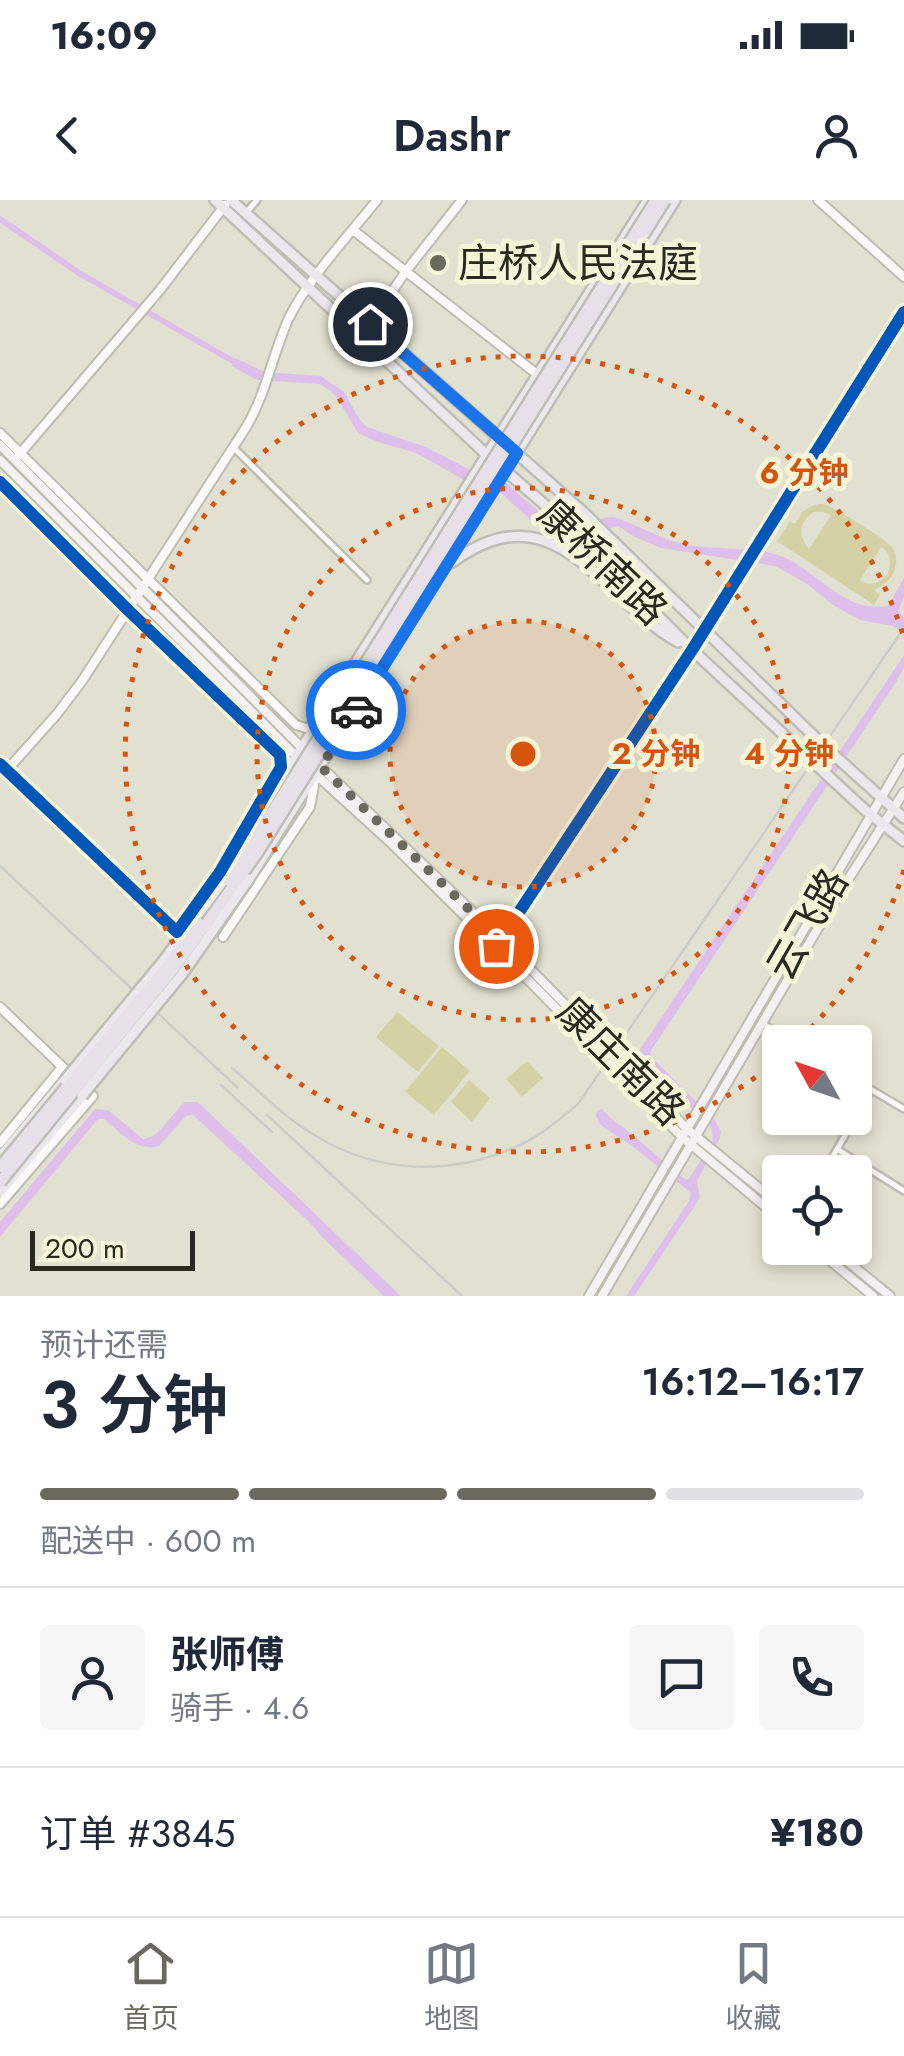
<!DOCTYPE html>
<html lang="zh">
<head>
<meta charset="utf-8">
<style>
	body { margin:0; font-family:Jost,"Noto Sans SC",sans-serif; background:#f6f6f7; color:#1f2937; height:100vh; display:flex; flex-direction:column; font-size:38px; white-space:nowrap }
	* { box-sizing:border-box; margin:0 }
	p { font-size:32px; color:#747a83 }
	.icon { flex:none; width:55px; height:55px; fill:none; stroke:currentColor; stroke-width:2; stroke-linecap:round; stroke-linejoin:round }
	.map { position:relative; height:1096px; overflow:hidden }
	.sheet { display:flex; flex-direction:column; background:#fff; flex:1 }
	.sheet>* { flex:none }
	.needle { width:65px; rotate:310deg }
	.fabs { position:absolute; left:762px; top:825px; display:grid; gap:20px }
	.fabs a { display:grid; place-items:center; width:110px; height:110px; border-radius:10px; background:#fff; box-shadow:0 5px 15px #0003; font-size:50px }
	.scale { position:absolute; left:30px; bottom:25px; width:165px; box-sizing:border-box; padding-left:10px; border:5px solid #2a291f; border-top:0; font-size:28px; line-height:35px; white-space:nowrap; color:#2a291f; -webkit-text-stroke:8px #f5f4d8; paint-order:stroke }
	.pin { position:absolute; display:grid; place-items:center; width:85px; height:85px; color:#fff; margin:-42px; border:5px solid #fff; border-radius:50%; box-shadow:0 2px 10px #0007 }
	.courier { position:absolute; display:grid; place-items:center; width:100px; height:100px; margin:-50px; border:8px solid #1a73e8; border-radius:50%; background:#fff; color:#222; box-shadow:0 2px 12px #0007 }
	.overview em { font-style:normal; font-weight:600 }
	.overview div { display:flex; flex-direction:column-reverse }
	.overview { display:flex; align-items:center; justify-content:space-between; height:170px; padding:0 40px }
	h1 { font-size:65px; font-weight:600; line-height:75px }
	.bar { display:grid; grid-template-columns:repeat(4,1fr); gap:15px 10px; align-content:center; height:120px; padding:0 40px }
	.bar i { height:12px; border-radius:8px; background:#e0e1e3 }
	.bar .on { background:#6a695d }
	.bar p { grid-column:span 4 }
	.line { display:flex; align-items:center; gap:25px; padding:0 40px; border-top:2px solid #e0e1e3 }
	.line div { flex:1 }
	.round { display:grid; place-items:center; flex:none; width:105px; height:105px; border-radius:10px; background:#f6f6f7 }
	.status { display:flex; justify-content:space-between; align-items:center; height:70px; padding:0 50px; background:#fff; direction:ltr }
	.status svg { height:28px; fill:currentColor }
	header { display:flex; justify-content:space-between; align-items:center; height:130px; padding:0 40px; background:#fff; font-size:45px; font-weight:600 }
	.menu { display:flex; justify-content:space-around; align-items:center; height:140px; border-top:2px solid #e0e1e3; background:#fff; font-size:28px; color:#747a83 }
	.menu a { display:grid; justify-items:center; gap:5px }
	.menu .on { color:#6a695d }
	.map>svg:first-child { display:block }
	.green { fill:#d4d2a5; fill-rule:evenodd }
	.water { fill:#debfec }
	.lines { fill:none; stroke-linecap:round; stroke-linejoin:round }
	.canal { stroke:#debfec; stroke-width:6 }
	.minor-casing { stroke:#bebdb1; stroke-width:10 }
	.tertiary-casing { stroke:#bebdb1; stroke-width:12 }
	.secondary-casing { stroke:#bebdb1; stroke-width:12 }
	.primary-casing { stroke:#bebeb5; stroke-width:14 }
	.minor { stroke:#fbfaf8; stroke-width:5 }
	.tertiary { stroke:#fbfaf8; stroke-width:8 }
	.secondary { stroke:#f4f1f2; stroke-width:8 }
	.primary { stroke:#ece7ed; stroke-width:9 }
	.rail { stroke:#cdcdc8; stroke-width:2.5 }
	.primary-bridge-casing { stroke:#bebeb5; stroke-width:14; stroke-linecap:butt }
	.trunk-bridge-casing { stroke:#bebeb5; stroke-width:15; stroke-linecap:butt }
	.primary-bridge { stroke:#ece7ed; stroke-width:9 }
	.trunk-bridge { stroke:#e8e0e9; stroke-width:10 }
	.cycleway-casing { stroke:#f5f4d8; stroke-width:19 }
	.cycleway { stroke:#0057b8; stroke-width:12 }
	.done { stroke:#6a695d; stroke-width:10; stroke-dasharray:0 18 }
	.route { stroke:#1a73e8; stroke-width:12 }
	.ring { fill:none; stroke:#d5540e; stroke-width:5; stroke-dasharray:5 10 }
	.poi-dot { fill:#6a695d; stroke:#f5f4d8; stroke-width:4 }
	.labels { text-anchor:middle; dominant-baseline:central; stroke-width:10; stroke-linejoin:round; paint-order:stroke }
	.poi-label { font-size:40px; fill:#2a291f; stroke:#f5f4d8; text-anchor:start }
	.street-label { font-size:40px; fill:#2a291f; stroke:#f5f4d8 }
	.centre { fill:#d5540e; stroke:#f5f4d8; stroke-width:5 }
	.ring-label { font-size:30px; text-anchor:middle; font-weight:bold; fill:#d5540e; stroke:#f5f4d8; stroke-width:10; stroke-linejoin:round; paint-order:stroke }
</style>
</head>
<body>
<div class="status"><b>16:09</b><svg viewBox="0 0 49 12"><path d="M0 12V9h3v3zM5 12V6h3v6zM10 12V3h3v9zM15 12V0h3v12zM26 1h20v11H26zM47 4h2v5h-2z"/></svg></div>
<header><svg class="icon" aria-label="back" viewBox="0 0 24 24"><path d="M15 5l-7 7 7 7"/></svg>Dashr<svg class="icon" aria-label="person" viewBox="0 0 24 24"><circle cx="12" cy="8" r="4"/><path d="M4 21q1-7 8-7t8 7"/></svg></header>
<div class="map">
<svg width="904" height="1096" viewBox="0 0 904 1096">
	<rect width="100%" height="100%" fill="#e2e1d1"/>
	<path class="green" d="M814,305c8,-1 8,-2 16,2 11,5 53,30 61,39 13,17 0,38 -17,44l6,5 -6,10 -97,-64 13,-19 5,2 7,-12zM814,312h9l8,3 -22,34c-12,-13 -10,-28 5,-37zM881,347c10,5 11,17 6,28 -7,8 -18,12 -27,5z
		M397,812l42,34 -21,26 -42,-35z
		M442,847l28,24 -36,44 -29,-23z
		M527,861l16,17 -21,19 -16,-18z
		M469,880l21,18 -18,24 -21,-20z"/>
	<path class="water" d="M235,158l30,14 56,4 23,16 16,28 7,7 59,20 44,23 35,12 56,49 43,-13 10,-1c22,7 43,20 65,26 33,9 76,1 107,15 34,17 60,55 102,48l16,-28v19l-6,14 6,7v15l-11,-7 -33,-6 -27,-15 -26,-21 -32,-18 -114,-18 -26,-11 -17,-11 -53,14 -16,-3 -47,-43 -36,-13 -50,-28 -38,-11 -20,-9 -21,-35 -6,-7 -11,-7 -63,-4 -26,-14z
		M904,455v13l-8,14 -246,370 1,5 63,62 7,13 -1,6 -23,43 3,17 -66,98h-8l63,-95 2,-8 -59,-47 -33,-22 -3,-9 2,-5 4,-1c9,11 20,17 32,27 17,14 33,30 52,44l3,-1 23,-37 1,-5 -2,-10 -65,-65h-7l-4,-5z
		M185,902h12l4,3 200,191h-17l-62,-59 -13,-15 -116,-107 -7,1 -27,30c-23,6 -38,-13 -55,-27h-6l-98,118v-15l95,-113 13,1 35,29c18,-1 28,-26 42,-37z"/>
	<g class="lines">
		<path class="canal" d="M0,19l79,54 159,91"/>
		<g class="minor-casing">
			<path id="minor" d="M246,13l11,-13
				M233,247l134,133
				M501,739l191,-289
				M763,824l31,18
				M855,880l49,29
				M837,949l67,42
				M824,972l47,-82"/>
		</g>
		<g class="tertiary-casing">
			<path id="tertiary" d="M818,0l86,77
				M353,30l185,145
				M370,124l36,-53 56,-71
				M0,233l296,292 10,3 11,-3
				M18,256l142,-166 65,-85
				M0,282l128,128 152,145 1,12 -61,105 -43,60 -177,-168
				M692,450l212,-338
				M7,570l50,-56 25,-33 163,-252c21,-34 27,-73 43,-109 18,-39 62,-86 89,-120
				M223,737l87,-130 6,-33
				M0,807l73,70
				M0,943l62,-76
				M0,1004l93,-108 -10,-10"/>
		</g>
		<g class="secondary-casing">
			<path id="secondary" d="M0,245l304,305
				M0,260l301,301
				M317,563l184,176 186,190 93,76
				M311,570l78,71 107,106 186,190 98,82
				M815,1048l58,48
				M831,1048l59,48
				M589,1096l315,-537
				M602,1096l226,-385 76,-119"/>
		</g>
		<g class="primary-casing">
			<path id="primary" d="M215,0l272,255 72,62 130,130 176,163 39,31
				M231,0l352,312 241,234 80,72
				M451,363c105,-78 148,35 227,79
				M249,679l426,-679
				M223,681l56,-97 369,-584
				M0,957l65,-77
				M0,992l82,-96"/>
		</g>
		<use href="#minor" class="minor"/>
		<use href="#tertiary" class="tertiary"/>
		<use href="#secondary" class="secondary"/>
		<use href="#primary" class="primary"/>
		<path class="rail" d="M0,666l238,222
			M232,868c27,23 53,50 84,68 64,39 138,40 206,8 21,-10 39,-26 56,-40l326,-476
			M221,885l51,47
			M267,915l195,181"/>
		<g class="primary-bridge-casing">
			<path id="primary-bridge" d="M65,880l99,-120 59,-79
				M82,896l101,-123 66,-94"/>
		</g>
		<g class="trunk-bridge-casing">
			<path id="trunk-bridge" d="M229,681l427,-681
				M0,967l169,-203 29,-41
				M0,982l175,-215 82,-114 408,-653"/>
		</g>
		<use href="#primary-bridge" class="primary-bridge"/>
		<use href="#trunk-bridge" class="trunk-bridge"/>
		<g class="cycleway-casing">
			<path id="cycleway" d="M0,282l128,128 152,145 1,12 -61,105 -43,60 -177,-168
				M496,747l196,-297 212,-338"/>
		</g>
		<use href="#cycleway" class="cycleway"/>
	</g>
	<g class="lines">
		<path class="done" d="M356,510l-35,57 179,172 -4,7"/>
		<path class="route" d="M356,510l161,-257 -147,-129"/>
	</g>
	<circle cx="523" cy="554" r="133" fill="#d5540e" fill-opacity=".12"/>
	<g class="ring">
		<circle cx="523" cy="554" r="133"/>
		<circle cx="523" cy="554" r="266"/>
		<path d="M904 670A398 398 0 0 1 799 840M779 859A398 398 0 1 1 904 438"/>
	</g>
	<circle class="poi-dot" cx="438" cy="63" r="10"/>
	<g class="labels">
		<g class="poi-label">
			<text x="458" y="63">庄桥人民法庭</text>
		</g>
		<g class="street-label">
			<text transform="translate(603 362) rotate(44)">康桥南路</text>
			<text transform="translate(807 724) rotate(-60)">云飞路</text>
			<text transform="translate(621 861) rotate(45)">康庄南路</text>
		</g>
	</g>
	<circle cx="523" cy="554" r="15" class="centre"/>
	<g class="ring-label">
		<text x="804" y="283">6 分钟</text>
		<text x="656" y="564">2 分钟</text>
		<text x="789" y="564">4 分钟</text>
	</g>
</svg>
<div class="fabs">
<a><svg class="needle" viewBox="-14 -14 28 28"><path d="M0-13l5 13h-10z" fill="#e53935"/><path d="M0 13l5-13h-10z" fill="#747a83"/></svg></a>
<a><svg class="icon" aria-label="locate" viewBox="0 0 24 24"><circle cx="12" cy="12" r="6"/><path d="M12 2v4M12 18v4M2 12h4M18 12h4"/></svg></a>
</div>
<div class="scale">200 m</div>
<div class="pin" style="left:496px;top:746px;background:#ea580c"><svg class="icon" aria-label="bag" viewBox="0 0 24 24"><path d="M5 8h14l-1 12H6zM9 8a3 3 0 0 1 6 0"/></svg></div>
<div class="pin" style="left:370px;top:124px;background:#1f2937"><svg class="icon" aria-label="home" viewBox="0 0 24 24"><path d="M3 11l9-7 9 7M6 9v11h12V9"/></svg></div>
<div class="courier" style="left:356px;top:510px"><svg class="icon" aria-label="car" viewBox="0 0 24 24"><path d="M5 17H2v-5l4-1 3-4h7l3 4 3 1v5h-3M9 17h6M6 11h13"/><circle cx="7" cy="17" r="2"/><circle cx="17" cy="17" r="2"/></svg></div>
</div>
<section class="sheet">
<div class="overview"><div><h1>3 分钟</h1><p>预计还需</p></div><em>16:12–16:17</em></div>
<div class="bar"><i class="on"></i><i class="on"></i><i class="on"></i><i></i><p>配送中 · 600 m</p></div>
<div class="line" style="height:180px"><a class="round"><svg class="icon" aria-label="person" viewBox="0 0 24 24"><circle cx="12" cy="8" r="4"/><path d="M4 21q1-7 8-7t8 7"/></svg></a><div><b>张师傅</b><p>骑手 · 4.6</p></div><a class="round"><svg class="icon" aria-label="chat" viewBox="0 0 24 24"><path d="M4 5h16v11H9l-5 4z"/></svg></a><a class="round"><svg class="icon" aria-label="phone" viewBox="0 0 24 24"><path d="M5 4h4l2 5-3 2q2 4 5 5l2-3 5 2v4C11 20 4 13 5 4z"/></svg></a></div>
<div class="line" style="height:130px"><div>订单 #3845</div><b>¥180</b></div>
</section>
<nav class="menu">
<a class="on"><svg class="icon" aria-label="home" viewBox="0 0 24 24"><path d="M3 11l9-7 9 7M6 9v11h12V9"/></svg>首页</a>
<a><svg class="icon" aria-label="map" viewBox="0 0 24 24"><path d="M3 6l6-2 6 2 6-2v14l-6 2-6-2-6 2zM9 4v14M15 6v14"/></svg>地图</a>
<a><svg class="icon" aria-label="saved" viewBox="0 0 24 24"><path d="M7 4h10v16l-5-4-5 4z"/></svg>收藏</a>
</nav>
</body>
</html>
